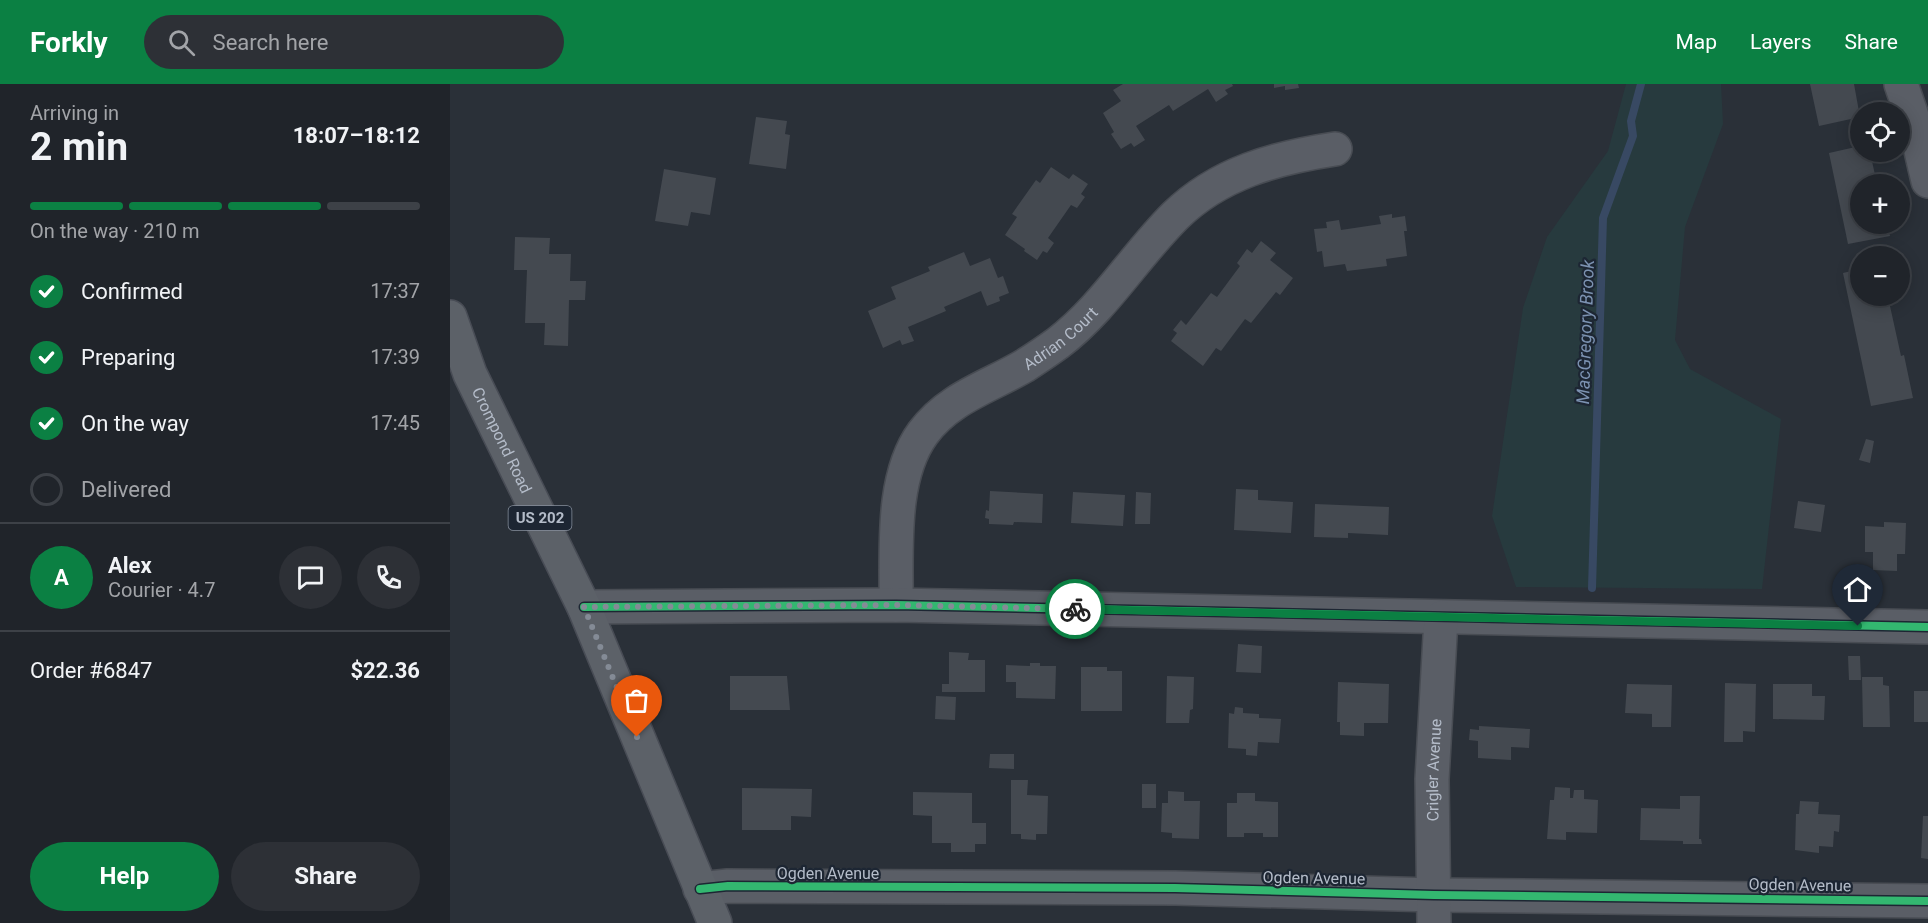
<!DOCTYPE html>
<html lang="en">
<head>
<meta charset="utf-8">
<style>
	body { margin:0; font-family:Roboto,sans-serif; background:#2d3036; color:#f1f3f6; height:100vh; display:flex; flex-direction:column; font-size:22px; white-space:nowrap }
	* { box-sizing:border-box; margin:0 }
	p { font-size:20px; color:#a2a4a8 }
	.icon { flex:none; width:33px; height:33px; fill:none; stroke:currentColor; stroke-width:2; stroke-linecap:round; stroke-linejoin:round }
	.map { position:relative; flex:1; overflow:hidden }
	.sheet { display:flex; flex-direction:column; background:#20242a; width:450px }
	.sheet>* { flex:none }
	.controls { position:absolute; left:1400px; top:18px; display:grid; gap:12px }
	.controls a { display:grid; place-items:center; width:60px; height:60px; border-radius:50%; background:#20242a; box-shadow:0 3px 15px #0003,0 0 0 2px #3d4147; font-size:30px }
	.pin { position:absolute; display:grid; place-items:center; width:51px; height:51px; color:#fff; margin:-62px -26px; border-radius:50% 50% 50% 0; rotate:-45deg; box-shadow:0 0 6px #0007 }
	.pin .icon { rotate:45deg }
	.courier { position:absolute; display:grid; place-items:center; width:60px; height:60px; margin:-30px; border:4px solid #0b8043; border-radius:50%; background:#fff; color:#222; box-shadow:0 2px 8px #0007 }
	.summary em { font-style:normal; font-weight:700 }
	.summary div { display:flex; flex-direction:column-reverse }
	.summary { display:flex; align-items:center; justify-content:space-between; height:102px; padding:0 30px }
	h1 { font-size:39px; font-weight:700; line-height:45px }
	.bar { display:grid; grid-template-columns:repeat(4,1fr); gap:9px 6px; align-content:center; height:72px; padding:0 30px }
	.bar i { height:8px; border-radius:4px; background:#3d4147 }
	.bar .current { background:#0b8043 }
	.bar p { grid-column:span 4 }
	.line { display:flex; align-items:center; gap:15px; padding:0 30px; border-top:2px solid #3d4147 }
	.line div { flex:1 }
	.round { display:grid; place-items:center; flex:none; width:63px; height:63px; border-radius:32px; background:#2d3036 }
	ol { padding:0 30px; list-style:none }
	li { display:flex; align-items:center; gap:18px; height:66px }
	li p { margin-inline-start:auto }
	li .icon { padding:6px; border-radius:50%; background:#0b8043; color:#fff; stroke-width:4 }
	li:last-child { color:#a2a4a8 }
	li i { width:33px; height:33px; border:3px solid #3d4147; border-radius:50% }
	.button { display:flex; gap:12px; margin-top:auto; padding:12px 30px }
	.button a { flex:1; height:69px; border-radius:36px; background:#0b8043; color:#fff; font-size:24px; font-weight:700; line-height:69px; text-align:center }
	.button a+a { background:#2d3036; color:#f1f3f6 }
	header { display:flex; align-items:center; gap:36px; box-sizing:border-box; height:84px; padding:0 30px; background:#0b8043; color:#fff }
	header strong { font-size:28px }
	nav { display:flex; gap:33px; margin-inline-start:auto; font-size:21px }
	.search { width:420px; height:54px; background:#2d3036; display:flex; align-items:center; gap:15px; box-sizing:border-box; padding:0 21px; border-radius:33px; color:#a2a4a8; font-size:22px }
	main { display:flex; flex:1; min-height:0 }
	.map>svg:first-child { display:block }
	.green { fill:#273a3e }
	.lines { fill:none; stroke-linecap:round; stroke-linejoin:round }
	.stream { stroke:#384963; stroke-width:8 }
	.building { fill:#444950 }
	.minor-casing { stroke:#484c53; stroke-width:36 }
	.major-casing { stroke:#484c55; stroke-width:36 }
	.minor { stroke:#5a5e66; stroke-width:33 }
	.major { stroke:#5c6168; stroke-width:33 }
	.cycleway-casing { stroke:#1d2633; stroke-width:11 }
	.cycleway { stroke:#33b770; stroke-width:8 }
	.done { stroke:#848b96; stroke-width:6; stroke-dasharray:0 10.8 }
	.route { stroke:#0b8043; stroke-width:8 }
	.labels { text-anchor:middle; dominant-baseline:central; stroke-width:4.5; stroke-linejoin:round; paint-order:stroke }
	.shield { fill:#1d2633; stroke:#878f9c; stroke-width:1.5 }
	.shield-label { font-size:15px; font-weight:bold; fill:#b4bcc9 }
	.street-label { font-size:16px; fill:#b4bcc9; stroke:#1d2633 }
	.water-label { font-size:18px; font-style:italic; fill:#7c92b1; stroke:#1d2633 }
</style>
</head>
<body>
<header>
<strong>Forkly</strong>
<div class="search"><svg class="icon" aria-label="search" viewBox="0 0 24 24"><circle cx="10" cy="10" r="6"/><path d="M15 15l6 6"/></svg>Search here</div>
<nav><a>Map</a><a>Layers</a><a>Share</a></nav>
</header>
<main>
<section class="sheet">
<div class="summary"><div><h1>2 min</h1><p>Arriving in</p></div><em>18:07–18:12</em></div>
<div class="bar"><i class="current"></i><i class="current"></i><i class="current"></i><i></i><p>On the way · 210 m</p></div>
<ol>
<li><svg class="icon" aria-label="check" viewBox="0 0 24 24"><path d="M5 12l5 5 9-10"/></svg>Confirmed<p>17:37</p></li>
<li><svg class="icon" aria-label="check" viewBox="0 0 24 24"><path d="M5 12l5 5 9-10"/></svg>Preparing<p>17:39</p></li>
<li><svg class="icon" aria-label="check" viewBox="0 0 24 24"><path d="M5 12l5 5 9-10"/></svg>On the way<p>17:45</p></li>
<li><i></i>Delivered</li>
</ol>
<div class="line" style="height:108px"><b class="round" style="background:#0b8043;color:#fff">A</b><div><b>Alex</b><p>Courier · 4.7</p></div><a class="round"><svg class="icon" aria-label="chat" viewBox="0 0 24 24"><path d="M4 5h16v11H9l-5 4z"/></svg></a><a class="round"><svg class="icon" aria-label="phone" viewBox="0 0 24 24"><path d="M5 4h4l2 5-3 2q2 4 5 5l2-3 5 2v4C11 20 4 13 5 4z"/></svg></a></div>
<div class="line" style="height:78px"><div>Order #6847</div><b>$22.36</b></div>
<div class="button"><a>Help</a><a>Share</a></div>
</section>
<div class="map">
<svg width="1478" height="839" viewBox="0 0 1478 839">
	<rect width="100%" height="100%" fill="#2a3038"/>
	<path class="green" d="M1176,0h95l2,40 -38,103 -10,113 15,29 91,50 -19,170 -246,-2 -24,-71 31,-208 24,-71 61,-86z"/>
	<g class="lines">
		<path class="stream" d="M1142,504l11,-370 30,-82 -2,-15 10,-37"/>
	</g>
	<path class="building" d="M673,0h109l1,2 -8,4 3,4 -12,8 -8,-13 -35,22 -4,-6 -33,21 9,14 -11,7 -3,-4 -10,6 -10,-15 3,-2 -11,-19 18,-12 -8,-11z
		M824,0h24l1,4 -14,2v-4l-11,2z
		M1360,0h44l6,33 -41,9z
		M306,33l31,4 -2,13 5,1 -4,34 -37,-5z
		M1410,62v6h10l7,32h-17v40h27l3,12 -42,8 -19,-91z
		M601,83l18,12 4,-5 15,10 -7,10 4,3 -8,11 -6,-3 -23,33 6,5 -7,10 -4,-2 -6,9 -13,-9 1,-2 -20,-14 12,-18 -5,-3 24,-34 4,3z
		M214,85l52,9 -6,37 -19,-3 -3,14 -33,-5z
		M942,130v4l13,-2 2,15h-3l3,25 -21,3 1,7 -40,5 -2,-7 -21,3 -2,-16 -5,1 -3,-23 13,-1 -1,-6 13,-2 2,10 40,-6 -2,-8z
		M65,153l35,1 -1,16h22l-1,27h16l-1,19h-16l-1,46 -24,-1 1,-22h-20l2,-53h-13z
		M811,157l15,12 -6,7 23,18 -13,17 -4,-3 -25,31 -6,-4 -24,32 -5,-3 -13,18 -32,-25 6,-8 -4,-3 8,-10 5,5 25,-32 6,4 23,-31 -3,-3 10,-14 5,4z
		M514,168l6,14 20,-8 8,20 5,-2 6,17 -10,4 1,4 -13,5 -6,-15 -37,16 2,4 -38,16 6,14 -12,4 -2,-5 -17,8 -15,-37 28,-12 -5,-12 39,-16 -2,-4z
		M1410,185v27h31l2,9 -3,1 11,50 3,-1 9,43 -42,8 -28,-133z
		M1416,355l8,2 -4,22 -11,-3z
		M786,405l22,1v10l35,2 -2,31 -57,-3z
		M540,407l53,3 -1,29 -28,-1 -1,3 -24,-1v-5l-4,-1 1,-8 3,1z
		M623,408l52,3 -2,31 -52,-3z
		M686,408l15,1 -1,31h-15z
		M1348,417l27,4 -4,27 -27,-4z
		M865,420l74,3 -1,28 -40,-2v5l-34,-1z
		M1434,438l22,1 -1,31h-8v17l-24,-1v-18h-8v-26l19,1z
		M788,560l24,2 -1,27 -25,-1z
		M499,568l20,1 -1,7h17v32h-43v-8h7z
		M1398,572h12l1,24h-12z
		M580,579h10v3h16l-1,33 -39,-1v-16h-10v-17l24,1z
		M631,583h26v4h15v40h-41z
		M280,592h57l3,34h-60z
		M717,592l27,1 -1,32 -3,1 -1,13h-23z
		M1412,593h21v8l6,1 1,41h-27z
		M888,598l51,2 -1,39h-24v13l-24,-1v-13h-3z
		M1275,599l31,1 -1,48 -12,-1v11h-19z
		M1177,600l45,1 -1,42h-19v-13l-27,-1z
		M1323,600h39v12h13l-1,24 -51,-1z
		M1464,607h14v31h-14z
		M486,612l20,1 -1,23 -20,-1z
		M785,623l8,1v5l16,1v4l22,1 -2,24 -21,-1 -1,14 -11,-1v-6l-18,-1 1,-35 5,1z
		M1029,642l51,3 -1,19 -18,-1v13l-33,-2v-17l-9,-1 1,-11 9,1z
		M540,670h24v15l-25,-1z
		M561,696h17l-1,15 21,1 -1,38h-11v6l-15,-1v-5h-10z
		M692,700h14v24h-14z
		M1105,703l15,1v10h3l1,-8h10v9l14,1 -1,33 -31,-1v8l-19,-1 3,-39h4z
		M292,704l70,1 -1,28 -20,-1v14h-49z
		M718,707l16,1v9h16l-1,38 -27,-1v-5l-11,-1 1,-29h6z
		M463,708l59,1v30h14v21h-11v8h-24v-9h-19v-27l-19,-1z
		M787,709h18v8l23,1v35h-15v-4h-19v4h-17v-34h10z
		M1230,712h20l-1,43h2l1,5h-19v-3l-43,-1 1,-32 39,1z
		M1350,717l19,1 -1,12 22,1 -1,17 -5,-1 -1,16 -14,-1v7l-24,-3 1,-36h3z
		M1473,732h5v43l-7,-1z"/>
	<g class="lines">
		<g class="minor-casing">
			<g id="minor">
				<path d="M1451,0l14,41 13,56"/>
				<path id="s1" d="M446,521c1,-53 -6,-127 27,-172 26,-35 65,-46 101,-67 11,-7 23,-15 34,-23 46,-35 76,-86 117,-127 44,-43 100,-58 160,-67"/>
				<path d="M134,523l312,-2 1032,22"/>
				<path d="M250,805l28,-3 447,2 259,7 494,6"/>
				<path id="s2" d="M984,839l-2,-144 9,-161"/>
			</g>
		</g>
		<g class="major-casing">
			<g id="major">
				<path id="s3" d="M0,233l20,57 114,233 131,316"/>
			</g>
		</g>
		<use href="#minor" class="minor"/>
		<use href="#major" class="major"/>
		<g class="cycleway-casing">
			<path id="cycleway" d="M134,523l312,-2 1032,22
				M250,805l28,-3 447,2 259,7 494,6"/>
		</g>
		<use href="#cycleway" class="cycleway"/>
	</g>
	<g class="lines">
		<path class="done" d="M187,653l-53,-130 312,-2 179,4"/>
		<path class="route" d="M625,525l783,17"/>
	</g>
	<g class="labels">
		<rect class="shield" x="58.5" y="422" width="63" height="24" rx="4.5"/>
		<g class="shield-label">
			<text x="90" y="434">US 202</text>
		</g>
		<g class="street-label">
			<text stroke="none"><textPath href="#s1" startOffset="345">Adrian Court</textPath></text>
			<text stroke="none"><textPath href="#s3" startOffset="134">Crompond Road</textPath></text>
			<text stroke="none"><textPath href="#s2" startOffset="153">Crigler Avenue</textPath></text>
			<text x="378" y="789">Ogden Avenue</text>
			<text transform="translate(864 794) rotate(1)">Ogden Avenue</text>
			<text transform="translate(1350 801) rotate(1)">Ogden Avenue</text>
		</g>
		<g class="water-label">
			<text transform="translate(1135 248) rotate(-88)">MacGregory Brook</text>
		</g>
	</g>
</svg>
<div class="controls">
<a><svg class="icon" aria-label="locate" viewBox="0 0 24 24"><circle cx="12" cy="12" r="6"/><path d="M12 2v4M12 18v4M2 12h4M18 12h4"/></svg></a>
<a>+</a>
<a>−</a>
</div>
<div class="pin" style="left:187px;top:653px;background:#ea580c"><svg class="icon" aria-label="bag" viewBox="0 0 24 24"><path d="M5 8h14l-1 12H6zM9 8a3 3 0 0 1 6 0"/></svg></div>
<div class="pin" style="left:1408px;top:542px;background:#1f2937"><svg class="icon" aria-label="home" viewBox="0 0 24 24"><path d="M3 11l9-7 9 7M6 9v11h12V9"/></svg></div>
<div class="courier" style="left:625px;top:525px"><svg class="icon" aria-label="bike" viewBox="0 0 24 24"><circle cx="6" cy="16" r="4"/><circle cx="18" cy="16" r="4"/><path d="M6 16l4-8h5l3 8M10 8l3 8H6M13 5h3"/></svg></div>
</div>
</main>
</body>
</html>
